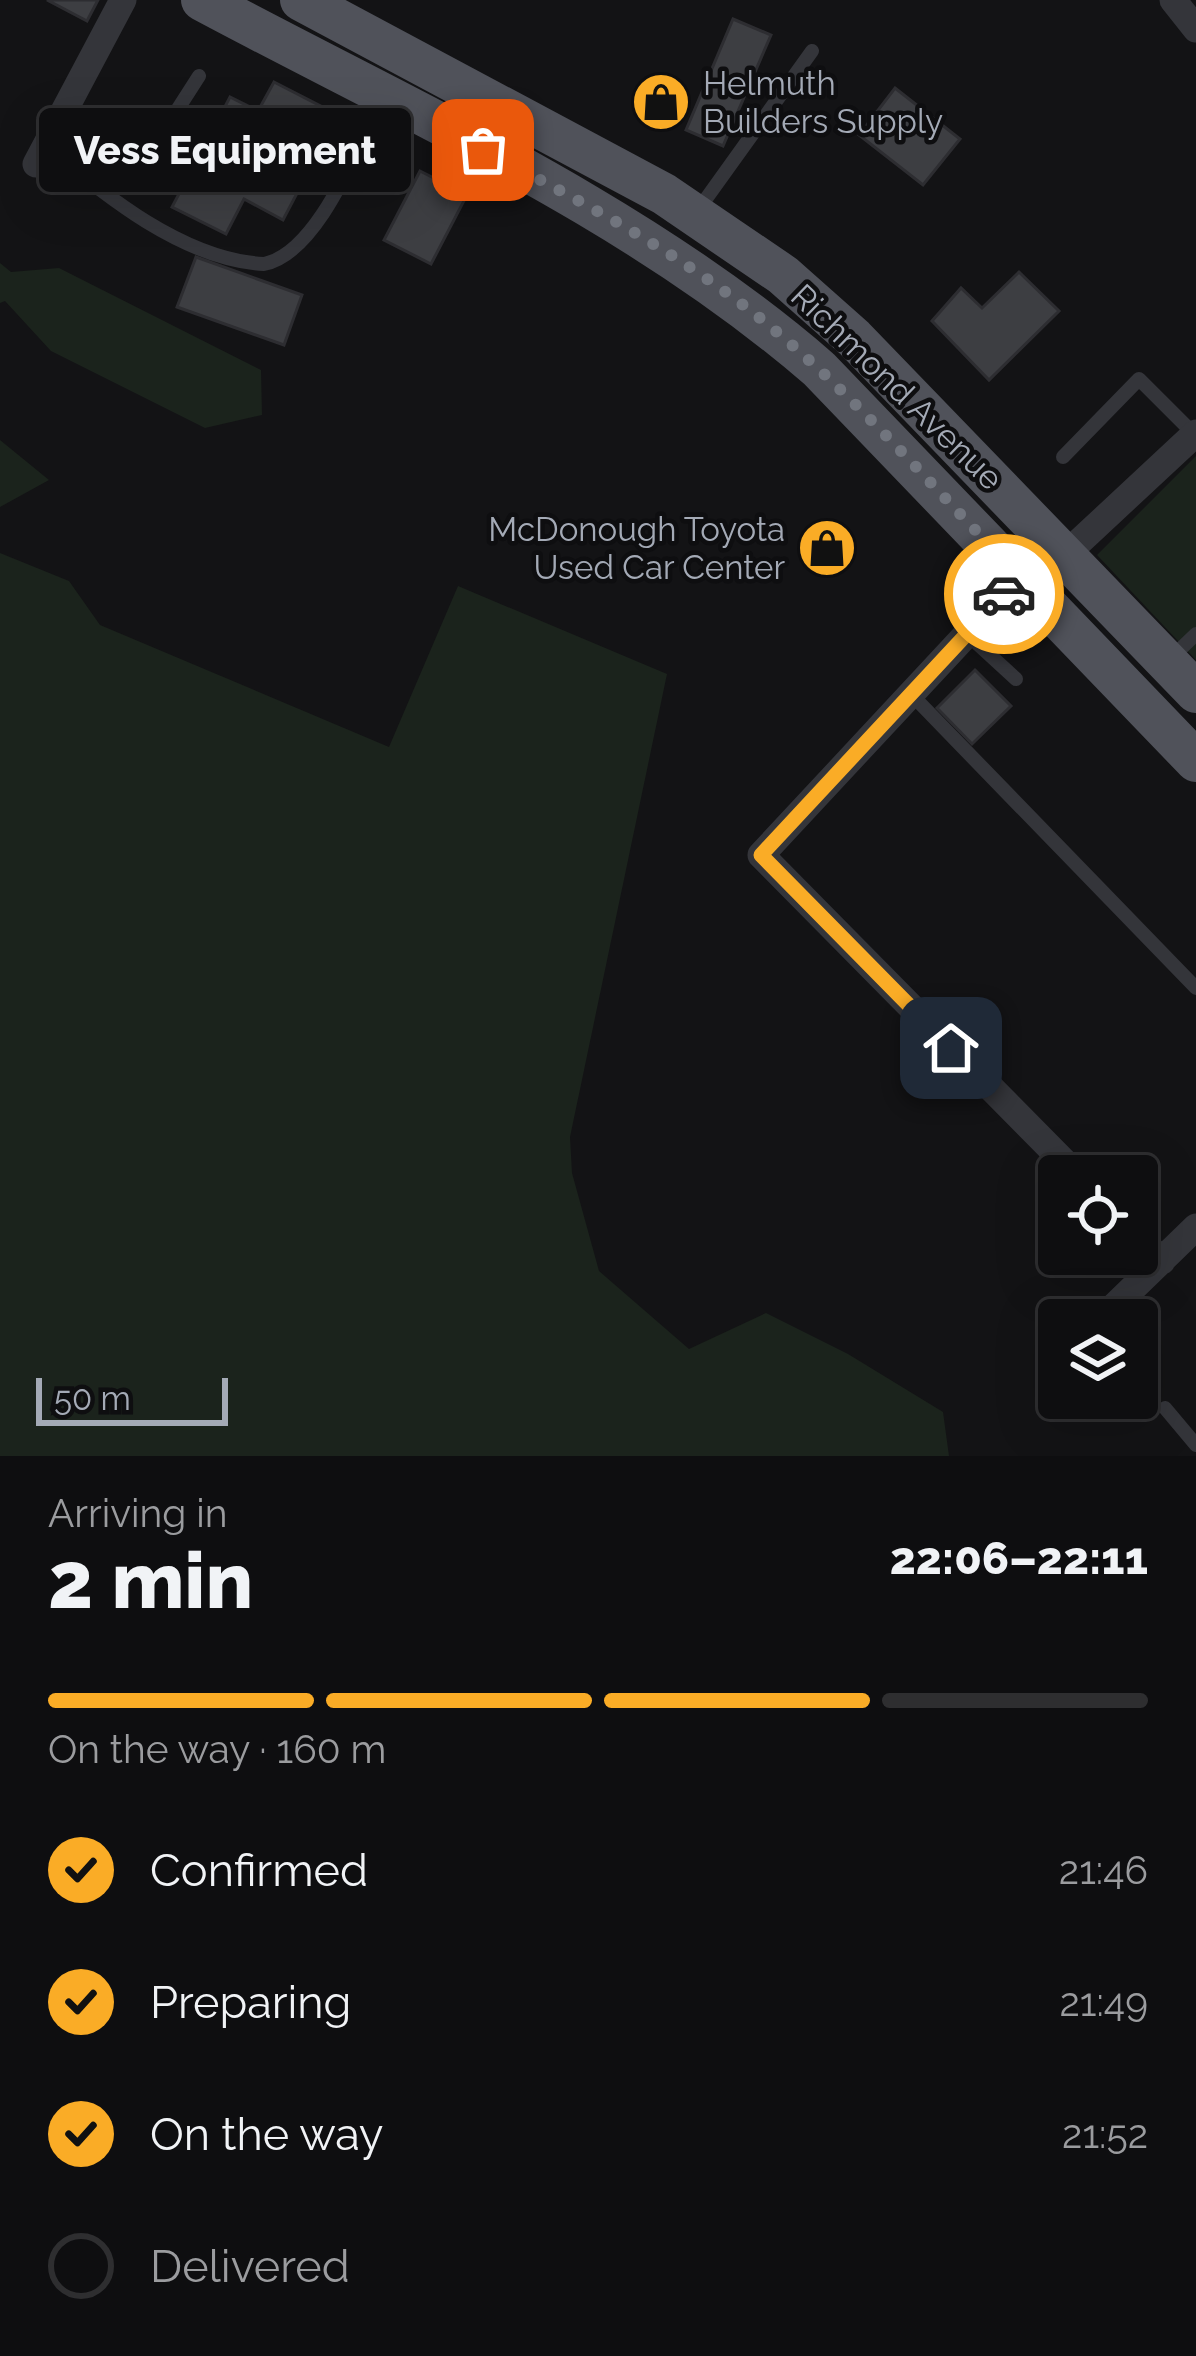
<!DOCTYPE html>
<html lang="en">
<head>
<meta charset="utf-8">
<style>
	body { margin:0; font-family:Raleway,sans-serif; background:#171719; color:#f1f3f6; height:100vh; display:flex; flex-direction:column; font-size:45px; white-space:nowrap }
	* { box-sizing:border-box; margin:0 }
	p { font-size:39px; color:#9b9c9f }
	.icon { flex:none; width:66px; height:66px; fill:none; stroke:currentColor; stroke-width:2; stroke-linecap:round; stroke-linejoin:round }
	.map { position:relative; height:1456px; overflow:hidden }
	.drawer { display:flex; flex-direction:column; background:#0e0e10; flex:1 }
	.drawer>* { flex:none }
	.tools { position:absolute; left:1038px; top:1155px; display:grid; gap:24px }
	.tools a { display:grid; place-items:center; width:120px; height:120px; border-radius:12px; background:#0e0e10; box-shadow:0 12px 48px #0002,0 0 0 3px #2e2e30; font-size:60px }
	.scale { position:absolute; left:36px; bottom:30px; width:192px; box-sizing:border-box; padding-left:12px; border:6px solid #a4aab6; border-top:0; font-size:33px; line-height:42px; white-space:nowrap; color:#a4aab6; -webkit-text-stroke:9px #0e0e10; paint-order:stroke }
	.pin { position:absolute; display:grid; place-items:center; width:102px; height:102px; color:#fff; margin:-51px; border-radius:24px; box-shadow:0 6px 18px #0006 }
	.courier { position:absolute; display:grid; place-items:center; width:120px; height:120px; margin:-60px; border:9px solid #faac26; border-radius:50%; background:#fff; color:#222; box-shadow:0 3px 15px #0007 }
	.bubble { position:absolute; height:84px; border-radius:12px; background:#0e0e10; box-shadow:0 12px 48px #0002,0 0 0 3px #2e2e30; font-size:39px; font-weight:800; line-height:84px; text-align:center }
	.head em { font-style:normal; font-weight:800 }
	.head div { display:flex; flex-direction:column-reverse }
	.head { display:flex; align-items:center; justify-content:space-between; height:204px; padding:0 48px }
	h1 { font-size:78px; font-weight:800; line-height:90px }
	.bar { display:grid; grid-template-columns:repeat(4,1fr); gap:18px 12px; align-content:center; height:144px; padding:0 48px }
	.bar i { height:15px; border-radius:9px; background:#2e2e30 }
	.bar .selected { background:#faac26 }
	.bar p { grid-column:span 4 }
	ol { padding:0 48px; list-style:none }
	li { display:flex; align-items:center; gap:36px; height:132px }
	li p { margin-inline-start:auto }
	li .icon { padding:12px; border-radius:50%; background:#faac26; color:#111; stroke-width:4 }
	li:last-child { color:#9b9c9f }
	li i { width:66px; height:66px; border:6px solid #2e2e30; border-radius:50% }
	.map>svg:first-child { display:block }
	.green { fill:#1b231c }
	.building { fill:#3d3e42; stroke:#2d2d31; stroke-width:3 }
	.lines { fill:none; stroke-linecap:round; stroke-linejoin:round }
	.service { stroke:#34353a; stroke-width:14 }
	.minor { stroke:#34353a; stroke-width:27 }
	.primary { stroke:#50525a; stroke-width:42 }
	.done { stroke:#71757e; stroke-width:12; stroke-dasharray:0 21.6 }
	.route { stroke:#faac26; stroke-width:15 }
	.labels { text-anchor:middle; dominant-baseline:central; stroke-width:9; stroke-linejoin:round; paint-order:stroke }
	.poi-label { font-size:33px; fill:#a4aab6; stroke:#0e0e10; text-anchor:start }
	.street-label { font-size:33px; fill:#a4aab6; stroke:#0e0e10 }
</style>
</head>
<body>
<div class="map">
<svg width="1196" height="1456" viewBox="0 0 1196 1456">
	<rect width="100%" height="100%" fill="#131315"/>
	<path class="green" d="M0,263l11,9 48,-4 202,102 1,45 -57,13 -154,-77 -46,-50 -5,2z
		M0,440l49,40 -49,27z
		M1196,456v204l-99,-105z
		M0,553l69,28 31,44 289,122 69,-161 209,88 -97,463 2,36 27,98 90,78 77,-36 82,41 95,58 6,44h-949z"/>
	<path class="building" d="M47,0h51l-11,21z
		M733,19l38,16 -48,111 -37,-16z
		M274,82l64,33 -55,105 -39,-21 -18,35 -54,-27 58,-110 28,14z
		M895,88l65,51 -37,46 -64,-50z
		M420,171l47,24 -36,69 -47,-24z
		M196,257l106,38 -18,50 -107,-38z
		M1019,272l40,39 -70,69 -57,-59 29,-33 21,20z
		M827,521l27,26 -24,25 -27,-26z
		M975,670l36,36 -39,38 -35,-36z"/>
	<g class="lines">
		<path class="service" d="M46,146c58,49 138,114 218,118 55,-11 94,-119 119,-166
			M93,185l23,-24 42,-21 41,-64
			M698,210l114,-159
			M1063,457l76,-78 56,56
			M967,634l49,45
			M1171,658l25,-24
			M911,694l285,294
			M1165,1408l31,37"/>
		<path class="minor" d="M1173,0l23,29
			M36,164l87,-164
			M1078,1176l-317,-321 259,-278 45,-22 131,-122
			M1137,1235l25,26
			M1100,1320l96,-93"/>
		<path class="primary" d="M202,0c211,113 435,211 617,369l377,392
			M301,0l363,194 119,81 71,63 342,354"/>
	</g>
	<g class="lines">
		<path class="done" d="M483,150c98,51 197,103 283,173 92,75 171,169 254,254l-16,17"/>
		<path class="route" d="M951,1048l-190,-193 243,-261"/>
	</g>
	<defs>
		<g id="shop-disc" transform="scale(3)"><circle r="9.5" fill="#faac26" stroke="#0e0e10"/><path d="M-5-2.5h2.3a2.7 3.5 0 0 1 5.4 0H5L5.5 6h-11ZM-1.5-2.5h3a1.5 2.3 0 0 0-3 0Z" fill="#111"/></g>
	</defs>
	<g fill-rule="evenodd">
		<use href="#shop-disc" x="661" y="102"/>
		<use href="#shop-disc" x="827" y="548"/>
	</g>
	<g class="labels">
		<g class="poi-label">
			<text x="703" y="83">Helmuth<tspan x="703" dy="38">Builders Supply</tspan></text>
			<text x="785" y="529" text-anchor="end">McDonough Toyota<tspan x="785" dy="38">Used Car Center</tspan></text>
		</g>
		<g class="street-label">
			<text transform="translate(897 387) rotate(44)">Richmond Avenue</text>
		</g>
	</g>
</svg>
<div class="tools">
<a><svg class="icon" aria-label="locate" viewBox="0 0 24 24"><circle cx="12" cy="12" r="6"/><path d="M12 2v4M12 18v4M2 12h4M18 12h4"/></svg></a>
<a><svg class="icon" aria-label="layers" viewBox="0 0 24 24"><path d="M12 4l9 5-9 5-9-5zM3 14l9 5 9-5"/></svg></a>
</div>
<div class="scale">50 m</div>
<div class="pin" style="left:483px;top:150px;background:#ea580c"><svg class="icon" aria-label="bag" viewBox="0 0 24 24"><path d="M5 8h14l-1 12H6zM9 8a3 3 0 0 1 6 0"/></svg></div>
<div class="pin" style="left:951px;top:1048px;background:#1f2937"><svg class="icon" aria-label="home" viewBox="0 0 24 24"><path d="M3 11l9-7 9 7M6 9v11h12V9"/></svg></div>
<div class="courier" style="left:1004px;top:594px"><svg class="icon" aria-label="car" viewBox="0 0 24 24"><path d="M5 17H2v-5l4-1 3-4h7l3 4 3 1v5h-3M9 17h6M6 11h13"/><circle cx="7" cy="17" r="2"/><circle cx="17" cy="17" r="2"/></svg></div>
<div class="bubble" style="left:39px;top:108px;width:372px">Vess Equipment</div>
</div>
<section class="drawer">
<div class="head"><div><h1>2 min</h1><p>Arriving in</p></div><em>22:06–22:11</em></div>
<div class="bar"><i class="selected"></i><i class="selected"></i><i class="selected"></i><i></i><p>On the way · 160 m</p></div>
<ol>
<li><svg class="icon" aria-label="check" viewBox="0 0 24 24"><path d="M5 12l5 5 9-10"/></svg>Confirmed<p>21:46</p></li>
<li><svg class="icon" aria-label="check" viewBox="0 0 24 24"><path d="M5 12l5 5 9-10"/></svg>Preparing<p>21:49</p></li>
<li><svg class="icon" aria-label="check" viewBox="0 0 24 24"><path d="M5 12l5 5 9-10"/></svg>On the way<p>21:52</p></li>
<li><i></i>Delivered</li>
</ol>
</section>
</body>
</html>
